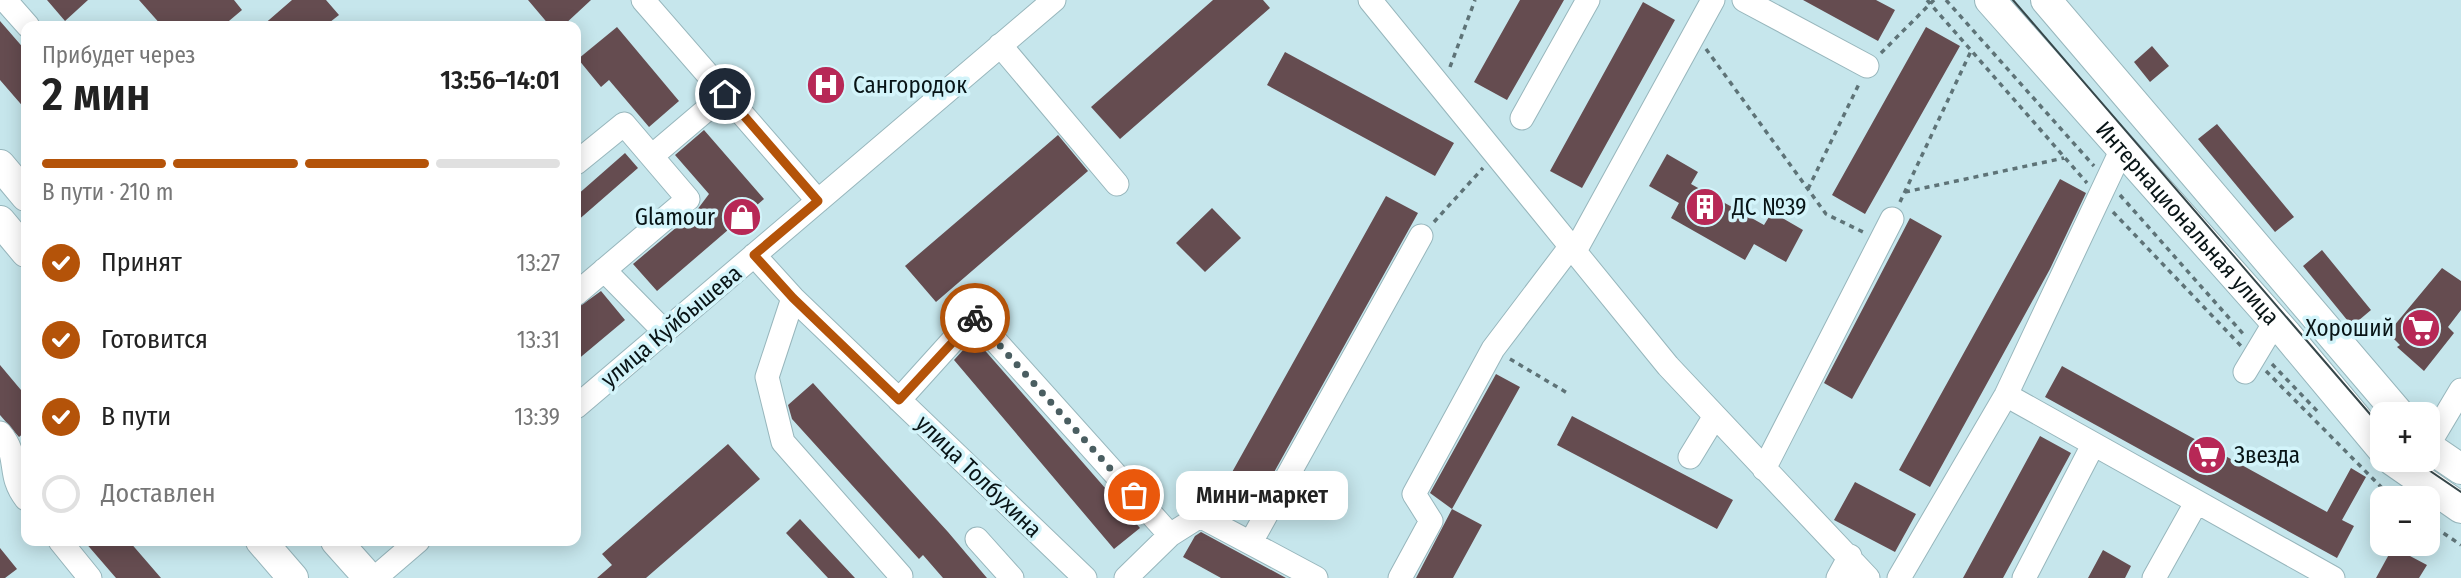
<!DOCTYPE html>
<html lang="ru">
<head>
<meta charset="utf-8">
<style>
	body { margin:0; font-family:"Fira Sans Condensed",sans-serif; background:#f2f2f2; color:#222; height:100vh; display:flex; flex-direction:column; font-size:26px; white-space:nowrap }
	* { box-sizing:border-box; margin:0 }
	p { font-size:23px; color:#767676 }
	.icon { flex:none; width:38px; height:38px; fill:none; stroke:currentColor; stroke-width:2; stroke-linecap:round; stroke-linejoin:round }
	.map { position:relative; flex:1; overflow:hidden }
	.drawer { position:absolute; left:21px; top:21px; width:560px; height:525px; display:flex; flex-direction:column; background:#fff; border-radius:14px; box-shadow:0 4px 18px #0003 }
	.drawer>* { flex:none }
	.tools { position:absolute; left:2370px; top:402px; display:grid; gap:14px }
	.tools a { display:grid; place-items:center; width:70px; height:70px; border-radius:14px; background:#fff; box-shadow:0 4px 18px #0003; font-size:35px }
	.pin { position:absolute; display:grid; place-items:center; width:60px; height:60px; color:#fff; margin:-30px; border:4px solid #fff; border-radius:50%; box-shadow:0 2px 7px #0007 }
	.courier { position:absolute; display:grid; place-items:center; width:70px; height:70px; margin:-35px; border:5px solid #b45309; border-radius:50%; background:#fff; color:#222; box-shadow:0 2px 9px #0007 }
	.bubble { position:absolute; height:49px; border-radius:14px; background:#fff; box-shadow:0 4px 18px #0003; font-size:23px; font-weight:600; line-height:49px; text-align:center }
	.head em { font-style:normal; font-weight:600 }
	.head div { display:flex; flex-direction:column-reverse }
	.head { display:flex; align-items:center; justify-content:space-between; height:119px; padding:0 21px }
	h1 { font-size:46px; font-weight:600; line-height:52px }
	.bar { display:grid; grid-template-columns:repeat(4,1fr); gap:10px 7px; align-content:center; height:84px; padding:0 21px }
	.bar i { height:9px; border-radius:5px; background:#e0e0e0 }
	.bar .on { background:#b45309 }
	.bar p { grid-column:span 4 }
	ol { padding:0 21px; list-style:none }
	li { display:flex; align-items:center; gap:21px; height:77px }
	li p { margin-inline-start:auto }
	li .icon { padding:7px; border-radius:50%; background:#b45309; color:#fff; stroke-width:4 }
	li:last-child { color:#767676 }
	li i { width:38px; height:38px; border:4px solid #e0e0e0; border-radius:50% }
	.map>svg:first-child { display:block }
	.building { fill:#654c50 }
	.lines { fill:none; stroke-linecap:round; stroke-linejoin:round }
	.minor-casing { stroke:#97b6bc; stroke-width:25 }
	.major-casing { stroke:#97b6bc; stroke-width:32 }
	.path { stroke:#5e7377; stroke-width:3.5; stroke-dasharray:5 5; stroke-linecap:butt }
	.minor { stroke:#fff; stroke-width:23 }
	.major { stroke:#fff; stroke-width:30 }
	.tram { stroke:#37474a; stroke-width:2 }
	.done { stroke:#4a5e61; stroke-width:7; stroke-dasharray:0 12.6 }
	.route { stroke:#b45309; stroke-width:9 }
	.labels { text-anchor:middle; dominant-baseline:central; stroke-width:7; stroke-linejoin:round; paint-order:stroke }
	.poi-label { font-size:23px; fill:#081416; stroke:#d3f4fa; text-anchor:start }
	.street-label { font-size:23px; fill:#081416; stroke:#d3f4fa }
</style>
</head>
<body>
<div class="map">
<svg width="2461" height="578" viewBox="0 0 2461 578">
	<rect width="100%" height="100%" fill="#c6e6ec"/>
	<path class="building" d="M47,0h41l-23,21z
		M139,0h95l8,10 -19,16h-61z
		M292,0h34l13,15 -14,11h-63z
		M528,0h63l-28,26h-13z
		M1213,0h50l7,8 -150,131 -29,-32z
		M1520,0h44l-57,100 -33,-18z
		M1803,0h73l19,10 -17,31z
		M1643,2l32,18 -93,168 -32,-17z
		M0,21l26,30v59l-26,-30z
		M617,27l62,74 -30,26 -40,-47 -8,7 -23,-28z
		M1926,27l34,19 -95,168 -33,-19z
		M2152,46l17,20 -19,16 -16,-20z
		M1285,52l169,91 -19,33 -168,-91z
		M2217,124l77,93 -19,15 -77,-93z
		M704,130l60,69 -107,92 -24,-27 64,-54 12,-16 -34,-39z
		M1058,135l30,36 -152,131 -31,-36z
		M625,153l13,15 -62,54v-26z
		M1667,154l31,18 -7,12 73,41 8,-13 31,18 -17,32 -32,-18 -9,16 -74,-42 8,-15 -30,-17z
		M2060,179l26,14 -36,76 -120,218 -31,-17z
		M1386,196l32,17 -160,288 -32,-18z
		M1212,208l29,30 -36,34 -29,-29z
		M1910,218l32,18 -90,163 -28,-16z
		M2322,250l49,60 -19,16 -49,-60z
		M2442,268l19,13v29l-13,17 6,6 -30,38 -27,-24 3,-2 -12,-12z
		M601,291l24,29 -49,41v-52z
		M974,338l166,190 -26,21 -160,-189z
		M0,365l26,31v35l-7,6 -19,-22z
		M2062,366l265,146 24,-44 15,9 -24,43 12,6 -17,32 -292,-161z
		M1496,374l24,13 -68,122 -22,-16z
		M813,383l135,149 39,46h-44l-20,-23 -4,4 -127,-140 -4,-14z
		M1572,416l161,84 -16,29 -160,-84z
		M2040,436l31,17 -68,125h-40z
		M728,444l32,35 -114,99h-49l15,-13 -10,-11z
		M1855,482l61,32 -21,38 -61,-32z
		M1452,509l30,16 -29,53h-37z
		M800,519l55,59h-27l-42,-45z
		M1201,532l85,46h-65l-38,-21 12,-21z
		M84,541h45l32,37h-45z
		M2393,547l34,18 -8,13h-43z
		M0,548l17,21 -12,9h-5z
		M2103,550l28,16 -6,12h-37z"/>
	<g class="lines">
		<g class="minor-casing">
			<path id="minor" d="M5,0l23,26
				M643,0l175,201
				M1370,0l298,366 200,212
				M1744,0l123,66
				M1000,45l117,139
				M1522,118l66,-118
				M652,156l73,-62
				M576,163l48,-39 64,75 -112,95
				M1575,251l138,-251
				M754,255l39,43 292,280
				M604,270l60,61
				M793,298l-26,79 16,65 118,134
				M2245,372l30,-50
				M2006,395l327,183
				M899,400l75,-83 196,218 -44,43
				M576,407l478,-407
				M0,433c21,25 6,40 26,66
				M2427,447l34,-57
				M1690,457l25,-41
				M1764,469l128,-250
				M1170,535l30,-19 116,62
				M977,539l35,39
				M60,541l30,37
				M1251,542l170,-306
				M375,578l43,-37
				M1400,578l31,-57 -17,-27 79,-145 78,-103
				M1838,578l12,-22
				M1899,578l107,-183 115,-244
				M2024,578l69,-133
				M2154,578l42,-75"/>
		</g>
		<g class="major-casing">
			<g id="major">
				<path id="s1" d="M1990,0l297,335 95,114"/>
				<path d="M2046,0l354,415"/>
				<path d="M0,165l26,31"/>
				<path d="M0,221l26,31"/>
				<path d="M2427,446l34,23"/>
				<path d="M2392,460l69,48"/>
				<path d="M261,541l32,37"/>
				<path d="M336,541l33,37"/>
			</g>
		</g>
		<path class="path" d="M1927,0l160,183
			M1946,0l148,166
			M1706,49l120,165 39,19
			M1881,53l53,-53
			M1450,67l25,-67
			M1808,189l51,-105
			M1905,192l159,-34
			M2120,195l125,141
			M1900,202l71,-151
			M2113,212l128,134
			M1434,222l49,-54
			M1510,359l59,35
			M2272,364l48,50
			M2266,371l127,128
			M2427,522l34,23"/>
		<use href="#minor" class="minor"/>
		<use href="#major" class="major"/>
		<path class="tram" d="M2013,0l369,428
			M2414,460l47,32"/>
	</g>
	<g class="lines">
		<path class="done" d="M975,318l159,177"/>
		<path class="route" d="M725,94l93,107 -64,54 39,43 106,102 76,-82"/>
	</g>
	<defs>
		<g id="hospital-disc" transform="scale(2.0125)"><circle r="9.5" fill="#b72856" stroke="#d3f4fa"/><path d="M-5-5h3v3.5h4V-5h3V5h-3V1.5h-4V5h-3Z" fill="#fff"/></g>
		<g id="building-disc" transform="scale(2.0125)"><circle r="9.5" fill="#b72856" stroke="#d3f4fa"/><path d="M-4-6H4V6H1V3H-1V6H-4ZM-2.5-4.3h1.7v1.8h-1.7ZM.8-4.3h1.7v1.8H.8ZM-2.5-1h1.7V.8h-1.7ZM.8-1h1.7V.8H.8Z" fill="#fff"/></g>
		<g id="shop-disc" transform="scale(2.0125)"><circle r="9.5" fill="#b72856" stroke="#d3f4fa"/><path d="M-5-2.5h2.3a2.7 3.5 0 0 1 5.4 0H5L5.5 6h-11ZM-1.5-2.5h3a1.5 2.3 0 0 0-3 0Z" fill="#fff"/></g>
		<g id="supermarket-disc" transform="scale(2.0125)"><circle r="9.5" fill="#b72856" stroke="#d3f4fa"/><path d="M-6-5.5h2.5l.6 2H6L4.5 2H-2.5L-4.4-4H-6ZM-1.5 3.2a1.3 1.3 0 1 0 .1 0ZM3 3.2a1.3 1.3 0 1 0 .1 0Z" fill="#fff"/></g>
	</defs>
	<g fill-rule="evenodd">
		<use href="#hospital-disc" x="826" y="85"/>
		<use href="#building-disc" x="1705" y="207"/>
		<use href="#shop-disc" x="742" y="217"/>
		<use href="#supermarket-disc" x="2421" y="328"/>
		<use href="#supermarket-disc" x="2207" y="455"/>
	</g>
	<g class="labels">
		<g class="poi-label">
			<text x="853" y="85">Сангородок</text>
			<text x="1732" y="207">ДС №39</text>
			<text x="715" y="217" text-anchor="end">Glamour</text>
			<text x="2394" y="328" text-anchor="end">Хороший</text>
			<text x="2234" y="455">Звезда</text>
		</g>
		<g class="street-label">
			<text stroke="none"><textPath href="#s1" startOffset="298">Интернациональная улица</textPath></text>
			<text transform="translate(671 326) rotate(-40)">улица Куйбышева</text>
			<text transform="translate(979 476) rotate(44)">улица Толбухина</text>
		</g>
	</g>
</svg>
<div class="tools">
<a>+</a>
<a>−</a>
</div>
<div class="pin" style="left:1134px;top:495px;background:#ea580c"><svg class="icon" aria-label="bag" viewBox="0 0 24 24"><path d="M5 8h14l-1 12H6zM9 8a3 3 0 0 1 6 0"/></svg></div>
<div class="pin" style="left:725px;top:94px;background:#1f2937"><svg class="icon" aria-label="home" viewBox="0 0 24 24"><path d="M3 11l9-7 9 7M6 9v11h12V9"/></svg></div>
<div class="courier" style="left:975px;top:318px"><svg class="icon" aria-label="bike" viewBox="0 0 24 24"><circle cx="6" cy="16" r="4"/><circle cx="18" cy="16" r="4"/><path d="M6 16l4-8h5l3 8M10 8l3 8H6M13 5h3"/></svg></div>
<div class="bubble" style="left:1176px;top:471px;width:172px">Мини-маркет</div>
<section class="drawer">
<div class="head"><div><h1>2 мин</h1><p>Прибудет через</p></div><em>13:56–14:01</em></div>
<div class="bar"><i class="on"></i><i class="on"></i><i class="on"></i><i></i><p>В пути · 210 m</p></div>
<ol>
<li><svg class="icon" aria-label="check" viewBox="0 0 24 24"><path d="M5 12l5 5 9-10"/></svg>Принят<p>13:27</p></li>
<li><svg class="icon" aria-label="check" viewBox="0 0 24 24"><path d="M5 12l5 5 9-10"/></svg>Готовится<p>13:31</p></li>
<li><svg class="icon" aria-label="check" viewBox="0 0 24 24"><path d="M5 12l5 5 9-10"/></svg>В пути<p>13:39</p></li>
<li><i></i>Доставлен</li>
</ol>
</section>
</div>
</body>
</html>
